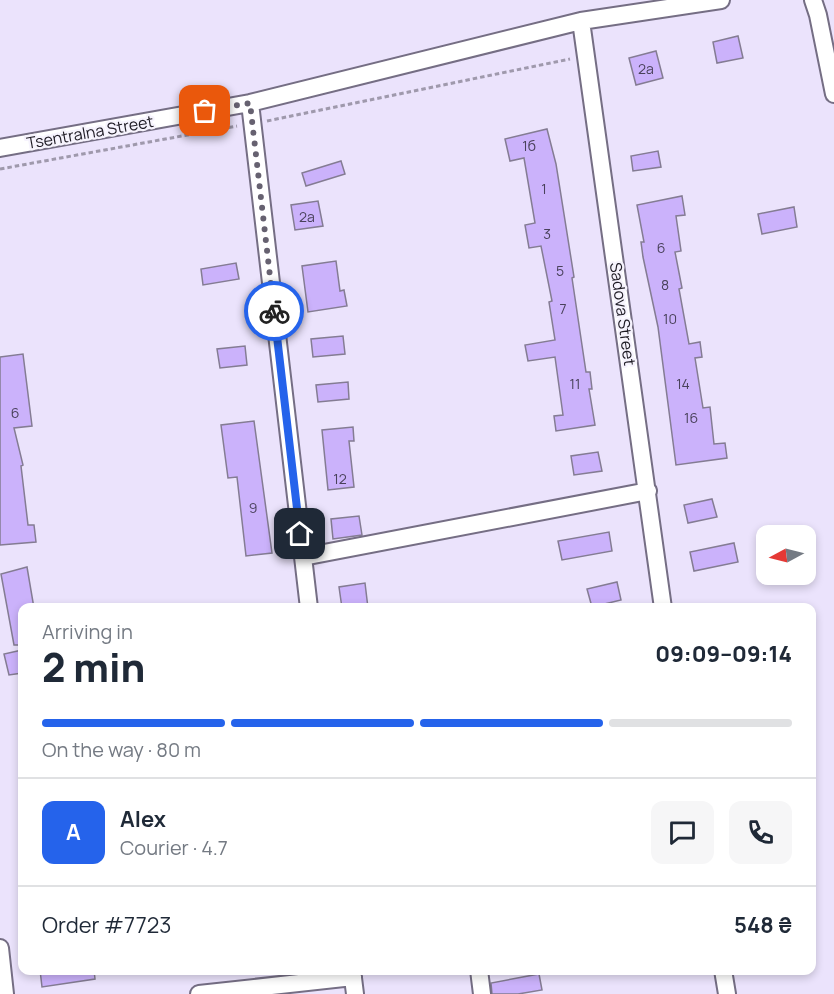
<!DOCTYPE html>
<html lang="en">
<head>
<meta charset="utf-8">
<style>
	body { margin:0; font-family:Manrope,sans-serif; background:#f6f6f7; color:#1f2937; height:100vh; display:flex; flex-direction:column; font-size:22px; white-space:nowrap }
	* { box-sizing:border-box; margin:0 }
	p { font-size:20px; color:#747a83 }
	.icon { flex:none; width:33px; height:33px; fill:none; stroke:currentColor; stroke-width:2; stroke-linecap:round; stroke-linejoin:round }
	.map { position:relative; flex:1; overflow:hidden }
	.panel { position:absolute; left:18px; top:603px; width:798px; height:372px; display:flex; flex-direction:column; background:#fff; border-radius:12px; box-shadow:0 3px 9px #0003 }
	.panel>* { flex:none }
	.needle { width:39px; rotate:263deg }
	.fabs { position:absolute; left:756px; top:525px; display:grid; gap:12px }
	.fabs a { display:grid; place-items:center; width:60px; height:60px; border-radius:12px; background:#fff; box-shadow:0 3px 9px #0003; font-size:30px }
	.pin { position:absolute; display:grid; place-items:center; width:51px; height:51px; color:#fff; margin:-26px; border-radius:12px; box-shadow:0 3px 9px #0006 }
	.courier { position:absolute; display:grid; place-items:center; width:60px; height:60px; margin:-30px; border:4px solid #2563eb; border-radius:50%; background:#fff; color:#222; box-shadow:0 2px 8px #0007 }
	.headline em { font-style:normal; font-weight:800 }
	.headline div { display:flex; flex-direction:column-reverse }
	.headline { display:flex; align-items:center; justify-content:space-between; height:102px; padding:0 24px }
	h1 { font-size:39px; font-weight:800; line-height:45px }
	.bar { display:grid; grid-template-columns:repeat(4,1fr); gap:9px 6px; align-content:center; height:72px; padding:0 24px }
	.bar i { height:8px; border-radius:4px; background:#e0e1e3 }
	.bar .on { background:#2563eb }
	.bar p { grid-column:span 4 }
	.line { display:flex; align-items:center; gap:15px; padding:0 24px; border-top:2px solid #e0e1e3 }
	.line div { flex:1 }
	.round { display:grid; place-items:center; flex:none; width:63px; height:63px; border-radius:12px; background:#f6f6f7 }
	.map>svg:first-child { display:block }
	.building { fill:#cbb2fb; stroke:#847c93; stroke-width:1.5 }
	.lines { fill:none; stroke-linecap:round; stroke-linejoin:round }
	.street-casing { stroke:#756e84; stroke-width:20 }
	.path { stroke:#9f99ac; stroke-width:3; stroke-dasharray:4.5 3; stroke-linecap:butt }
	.street { stroke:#fff; stroke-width:16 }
	.done { stroke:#666170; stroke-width:6; stroke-dasharray:0 10.8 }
	.route { stroke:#2563eb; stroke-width:8 }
	.labels { text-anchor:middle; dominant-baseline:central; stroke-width:4.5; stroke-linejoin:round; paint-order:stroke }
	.number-label { font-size:14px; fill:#49415a }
	.street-label { font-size:16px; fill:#1e1b24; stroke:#f6f3fd }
</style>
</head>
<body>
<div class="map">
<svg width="834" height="994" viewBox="0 0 834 994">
	<rect width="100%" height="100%" fill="#ebe3fc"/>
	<path class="building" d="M738,36l5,22 -26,5 -4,-21z
		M656,51l7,27 -27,7 -7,-27z
		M547,129l9,35 18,113 -2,1 14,94h4l2,17h-3l6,36 -39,6 -2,-15 9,-1 -8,-58 -27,4 -3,-16 30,-5 -6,-38 3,-1 -11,-55 -12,2 -4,-23 10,-2 -11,-65 -14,3 -5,-22z
		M658,151l3,16 -28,4 -2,-15z
		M341,161l4,13 -39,12 -4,-13z
		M682,196l3,19 -9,1 5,35 -6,1 7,36 -3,1 10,55 11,-2 2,15 -7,1 8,50 7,-1 4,37 11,-1 2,15 -51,7 -18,-138 -15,-70 -2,-15h3l-7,-37z
		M318,201l5,25 -28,4 -4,-25z
		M794,207l3,20 -35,7 -4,-20z
		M336,261l4,30 4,-1 3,16 -39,6 -6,-46z
		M236,263l3,16 -36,6 -2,-16z
		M343,336l2,18 -32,3 -2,-18z
		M245,346l2,19 -27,3 -3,-19z
		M23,354l9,72 -18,2 9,37 -2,1 7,59h6l2,17 -36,3v-188z
		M348,382l1,17 -31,3 -2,-17z
		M254,421l18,132 -26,3 -9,-79 -9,1 -7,-53z
		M353,427l1,14h-5l5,46 -26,3 -6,-60z
		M598,452l4,19 -28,4 -3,-19z
		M712,499l5,18 -29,6 -4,-18z
		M359,516l3,19 -29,4 -2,-20z
		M609,532l3,19 -50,9 -4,-19z
		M734,543l4,19 -44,9 -4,-19z
		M27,567l7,41h-12v37h-8l-13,-71z
		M617,582l4,18 -29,7 -5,-18z
		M365,583l3,25h-26l-3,-21z
		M22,650v23l-13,2 -5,-21z
		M40,970h54l1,9 -53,8z
		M539,974l3,16 -24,4h-26l-1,-11z"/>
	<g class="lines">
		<g class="street-casing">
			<path id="street" d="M813,0l5,15 16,79
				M581,21l82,587
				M250,103l59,505
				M0,148l250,-45 331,-82 140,-21
				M303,557l345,-66
				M0,948l5,46
				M352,970l3,24
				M479,970l3,24
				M723,970l4,24
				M199,994l154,-17"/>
		</g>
		<path class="path" d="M267,121l303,-62
			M0,169l237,-43"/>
		<use href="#street" class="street"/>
	</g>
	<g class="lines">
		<path class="done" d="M205,111l45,-8 24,208"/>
		<path class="route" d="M274,311l26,223"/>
	</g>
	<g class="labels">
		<g class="number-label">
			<text x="646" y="68">2а</text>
			<text x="529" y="145">1б</text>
			<text x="544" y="188">1</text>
			<text x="307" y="216">2а</text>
			<text x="547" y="233">3</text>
			<text x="661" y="247">6</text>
			<text x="560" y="270">5</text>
			<text x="665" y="284">8</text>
			<text x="563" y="308">7</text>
			<text x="670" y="318">10</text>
			<text x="575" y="383">11</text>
			<text x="683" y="383">14</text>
			<text x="15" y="412">6</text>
			<text x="691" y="417">16</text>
			<text x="340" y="478">12</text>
			<text x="253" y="507">9</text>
		</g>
		<g class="street-label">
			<text transform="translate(90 132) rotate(-10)">Tsentralna Street</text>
			<text transform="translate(623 314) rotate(82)">Sadova Street</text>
		</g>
	</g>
</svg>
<div class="fabs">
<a><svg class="needle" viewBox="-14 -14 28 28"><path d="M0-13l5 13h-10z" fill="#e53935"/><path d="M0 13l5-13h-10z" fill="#747a83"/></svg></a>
</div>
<div class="pin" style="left:205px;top:111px;background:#ea580c"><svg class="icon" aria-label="bag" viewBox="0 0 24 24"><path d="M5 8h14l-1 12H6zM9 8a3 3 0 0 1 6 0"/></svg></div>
<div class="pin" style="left:300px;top:534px;background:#1f2937"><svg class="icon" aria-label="home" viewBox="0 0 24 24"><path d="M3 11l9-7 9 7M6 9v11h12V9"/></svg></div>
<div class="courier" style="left:274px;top:311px"><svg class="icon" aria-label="bike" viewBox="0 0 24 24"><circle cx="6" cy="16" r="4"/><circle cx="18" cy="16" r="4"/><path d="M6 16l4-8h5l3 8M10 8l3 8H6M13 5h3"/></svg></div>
<section class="panel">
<div class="headline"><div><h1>2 min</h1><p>Arriving in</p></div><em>09:09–09:14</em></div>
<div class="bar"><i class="on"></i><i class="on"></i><i class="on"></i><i></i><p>On the way · 80 m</p></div>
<div class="line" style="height:108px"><b class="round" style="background:#2563eb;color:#fff">A</b><div><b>Alex</b><p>Courier · 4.7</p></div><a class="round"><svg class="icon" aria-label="chat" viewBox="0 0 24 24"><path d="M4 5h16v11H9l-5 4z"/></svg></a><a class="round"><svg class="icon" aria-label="phone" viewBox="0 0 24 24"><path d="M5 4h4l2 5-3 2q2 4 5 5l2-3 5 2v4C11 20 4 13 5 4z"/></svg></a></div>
<div class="line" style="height:78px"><div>Order #7723</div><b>548 ₴</b></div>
</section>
</div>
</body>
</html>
